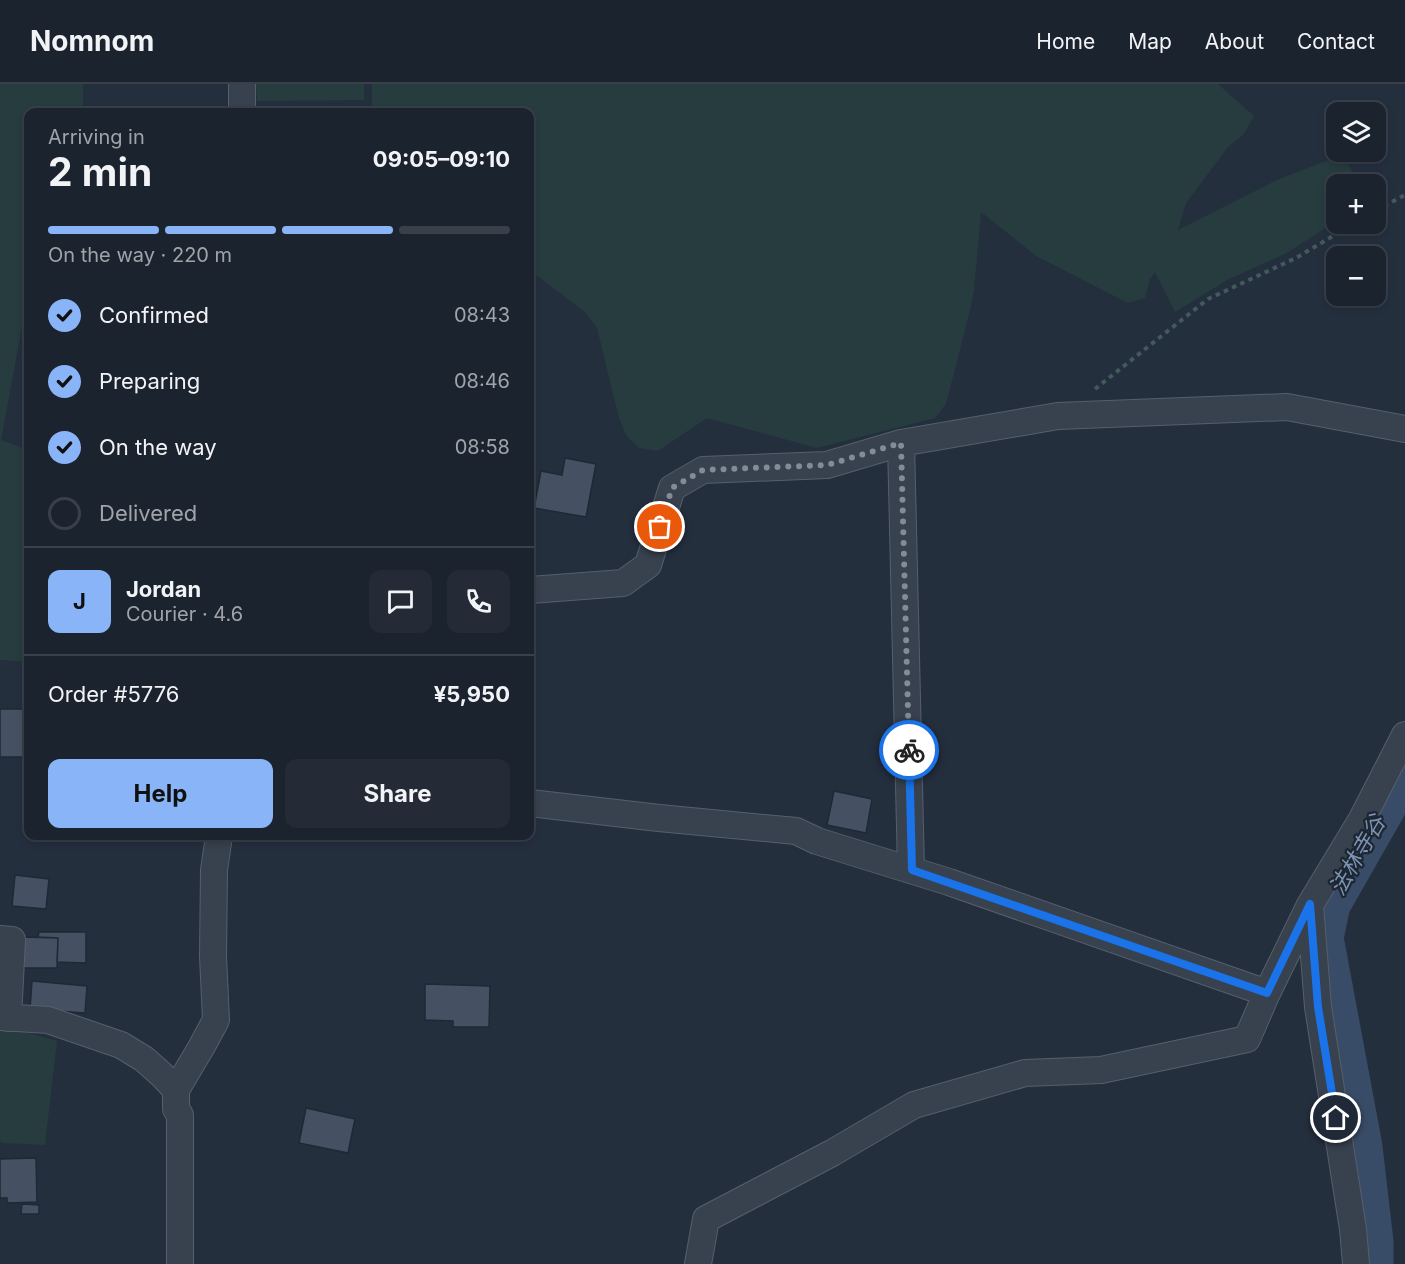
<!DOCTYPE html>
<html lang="en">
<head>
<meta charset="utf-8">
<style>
	body { margin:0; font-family:Inter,"Noto Sans JP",sans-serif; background:#242b36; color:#f1f3f6; height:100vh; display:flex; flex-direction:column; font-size:22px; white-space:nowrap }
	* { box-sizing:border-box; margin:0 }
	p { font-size:20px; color:#a0a4aa }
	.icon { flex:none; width:33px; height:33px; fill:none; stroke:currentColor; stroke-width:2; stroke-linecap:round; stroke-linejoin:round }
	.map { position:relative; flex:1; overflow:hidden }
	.side { position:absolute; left:24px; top:24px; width:510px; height:732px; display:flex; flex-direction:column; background:#1b232e; border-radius:12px; box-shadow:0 3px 9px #0003,0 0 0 2px #39404a }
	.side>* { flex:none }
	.controls { position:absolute; left:1326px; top:18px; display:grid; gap:12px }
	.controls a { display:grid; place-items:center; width:60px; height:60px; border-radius:12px; background:#1b232e; box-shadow:0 3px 9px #0003,0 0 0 2px #39404a; font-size:30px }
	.pin { position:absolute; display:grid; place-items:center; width:51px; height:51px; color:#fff; margin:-26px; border:3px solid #fff; border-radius:50%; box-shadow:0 2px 6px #0007 }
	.courier { position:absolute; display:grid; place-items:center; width:60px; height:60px; margin:-30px; border:4px solid #1a73e8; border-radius:50%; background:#fff; color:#222; box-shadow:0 2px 8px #0007 }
	.overview em { font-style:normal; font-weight:700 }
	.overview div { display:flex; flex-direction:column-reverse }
	.overview { display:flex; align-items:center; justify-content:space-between; height:102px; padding:0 24px }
	h1 { font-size:39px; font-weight:700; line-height:45px }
	.bar { display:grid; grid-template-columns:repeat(4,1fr); gap:9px 6px; align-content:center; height:72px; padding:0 24px }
	.bar i { height:8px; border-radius:4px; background:#39404a }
	.bar .on { background:#8ab4f8 }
	.bar p { grid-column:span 4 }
	.line { display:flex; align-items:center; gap:15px; padding:0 24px; border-top:2px solid #39404a }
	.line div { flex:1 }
	.round { display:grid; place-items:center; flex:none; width:63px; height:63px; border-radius:12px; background:#242b36 }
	ol { padding:0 24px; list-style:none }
	li { display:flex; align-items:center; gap:18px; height:66px }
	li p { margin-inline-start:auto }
	li .icon { padding:6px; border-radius:50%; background:#8ab4f8; color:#111; stroke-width:4 }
	li:last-child { color:#a0a4aa }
	li i { width:33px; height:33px; border:3px solid #39404a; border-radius:50% }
	.button { display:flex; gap:12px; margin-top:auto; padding:12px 24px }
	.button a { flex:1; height:69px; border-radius:12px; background:#8ab4f8; color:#111; font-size:24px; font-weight:700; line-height:69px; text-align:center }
	.button a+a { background:#242b36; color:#f1f3f6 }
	header { display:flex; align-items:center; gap:36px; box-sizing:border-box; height:84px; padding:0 30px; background:#1b232e; border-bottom:2px solid #39404a }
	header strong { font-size:28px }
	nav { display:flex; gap:33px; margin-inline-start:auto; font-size:21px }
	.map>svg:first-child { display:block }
	.green { fill:#263c3f }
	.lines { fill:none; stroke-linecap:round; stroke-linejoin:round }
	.river { stroke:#394c67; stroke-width:45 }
	.building { fill:#455162; stroke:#1f2835; stroke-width:1.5 }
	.minor-casing { stroke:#565f6c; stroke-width:28 }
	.path { stroke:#44595c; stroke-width:4; stroke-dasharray:4.5 4.5; stroke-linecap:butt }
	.minor { stroke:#38414e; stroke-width:26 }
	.done { stroke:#828b98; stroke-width:6; stroke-dasharray:0 10.8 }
	.route { stroke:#1a73e8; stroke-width:8 }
	.labels { text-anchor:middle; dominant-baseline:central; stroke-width:4.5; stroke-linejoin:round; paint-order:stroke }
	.water-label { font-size:22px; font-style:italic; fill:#7c92b1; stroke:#1d2633 }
</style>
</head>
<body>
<header>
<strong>Nomnom</strong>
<nav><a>Home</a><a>Map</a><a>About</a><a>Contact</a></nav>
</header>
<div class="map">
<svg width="1405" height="1180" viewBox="0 0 1405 1180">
	<rect width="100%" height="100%" fill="#242f3e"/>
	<path class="green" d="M0,0h83v28h-55v182l-27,146 27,10v212l-28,-2z
		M256,0h108v16l-107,1z
		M372,0h846l36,32 -10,18 -16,13 -42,56 -8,27 99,-50 64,-25 21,29h-26v37l-49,32 -58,26 -54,33 -20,-40 -5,7 -5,19 -17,5 -92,-47 -55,-44 -7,78 -4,20 -24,94 -11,14 -118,30 -110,-30 -49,33 -19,-3 -13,-13 -7,-17 -22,-90 -11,-15 -47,-36 -9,-3v-162h-158z
		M0,941l57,16 -12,104 -42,-2 -3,-2z"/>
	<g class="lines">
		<path class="river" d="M1371,1180v-22l-11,-95 -39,-209 7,-34 77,-135"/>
	</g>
	<path class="building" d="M565,374l31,6 -10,53 -52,-9 7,-37 21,4z
		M0,625h28v48h-28z
		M834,707l38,8 -6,34 -39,-8z
		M15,791l34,4 -3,30 -34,-3z
		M39,848h47v31l-29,-1 1,-24 -20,-1z
		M24,853l34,1 -1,30h-34z
		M32,897l55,5 -2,27 -55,-4z
		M425,900l65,2 -1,41h-36v-6l-28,-1z
		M306,1024l49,11 -7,34 -49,-10z
		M36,1074l1,44 -30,1v-5h-7v-39z
		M22,1120l17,1v9h-18z"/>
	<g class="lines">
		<g class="minor-casing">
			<path id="minor" d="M242,0v28
				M901,359l10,427
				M530,506l93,-7 25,-18 24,-77 31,-18 124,-5 74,-22 157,-27 229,-9 118,22
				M530,719l129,15 137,13 21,10 132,41 318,111
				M1310,821l8,102 35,222 3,35
				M0,855l12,1 -4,78
				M0,933l48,3 73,25 23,14 18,16 14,15
				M180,1180v-149l-4,-6v-19l26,-44 14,-26 -3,-64 1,-86 5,-34
				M698,1180l8,-45 126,-66 82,-48 111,-32 76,-3 146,-31 20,-46 43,-88 52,-86 43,-84"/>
		</g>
		<path class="path" d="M1376,126l29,-15
			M1095,305l113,-90 88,-41 57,-34"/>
		<use href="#minor" class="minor"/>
	</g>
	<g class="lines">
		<path class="done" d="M660,443l12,-39 31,-18 124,-5 74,-22 8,307"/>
		<path class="route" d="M909,666l3,120 355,123 43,-89 8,103 18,111"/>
	</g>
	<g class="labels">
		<g class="water-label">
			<text transform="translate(1357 771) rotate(-60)">法林寺谷</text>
		</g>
	</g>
</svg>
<div class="controls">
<a><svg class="icon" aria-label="layers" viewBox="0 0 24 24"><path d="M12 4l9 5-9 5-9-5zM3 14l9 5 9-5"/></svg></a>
<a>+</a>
<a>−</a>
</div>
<div class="pin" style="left:660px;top:443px;background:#ea580c"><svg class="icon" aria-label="bag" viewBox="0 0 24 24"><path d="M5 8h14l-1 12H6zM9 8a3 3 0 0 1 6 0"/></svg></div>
<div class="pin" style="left:1336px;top:1034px;background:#1f2937"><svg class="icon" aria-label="home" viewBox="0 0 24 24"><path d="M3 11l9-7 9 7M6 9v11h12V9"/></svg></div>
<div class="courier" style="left:909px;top:666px"><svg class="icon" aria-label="bike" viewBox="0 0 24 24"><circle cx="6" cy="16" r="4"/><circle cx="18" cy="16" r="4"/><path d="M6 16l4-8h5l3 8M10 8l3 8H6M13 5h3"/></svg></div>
<section class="side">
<div class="overview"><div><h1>2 min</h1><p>Arriving in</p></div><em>09:05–09:10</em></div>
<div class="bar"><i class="on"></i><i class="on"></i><i class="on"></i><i></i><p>On the way · 220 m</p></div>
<ol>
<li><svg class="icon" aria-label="check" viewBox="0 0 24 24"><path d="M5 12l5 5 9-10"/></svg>Confirmed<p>08:43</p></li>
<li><svg class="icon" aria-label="check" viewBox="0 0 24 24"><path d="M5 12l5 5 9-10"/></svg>Preparing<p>08:46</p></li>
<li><svg class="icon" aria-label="check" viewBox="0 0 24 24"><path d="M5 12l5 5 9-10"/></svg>On the way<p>08:58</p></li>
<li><i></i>Delivered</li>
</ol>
<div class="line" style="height:108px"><b class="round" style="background:#8ab4f8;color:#111">J</b><div><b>Jordan</b><p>Courier · 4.6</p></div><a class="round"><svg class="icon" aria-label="chat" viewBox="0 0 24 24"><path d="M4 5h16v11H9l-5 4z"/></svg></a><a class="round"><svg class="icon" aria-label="phone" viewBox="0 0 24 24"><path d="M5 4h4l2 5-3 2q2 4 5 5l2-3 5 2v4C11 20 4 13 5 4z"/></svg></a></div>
<div class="line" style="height:78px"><div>Order #5776</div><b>¥5,950</b></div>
<div class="button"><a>Help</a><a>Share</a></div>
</section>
</div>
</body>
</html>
